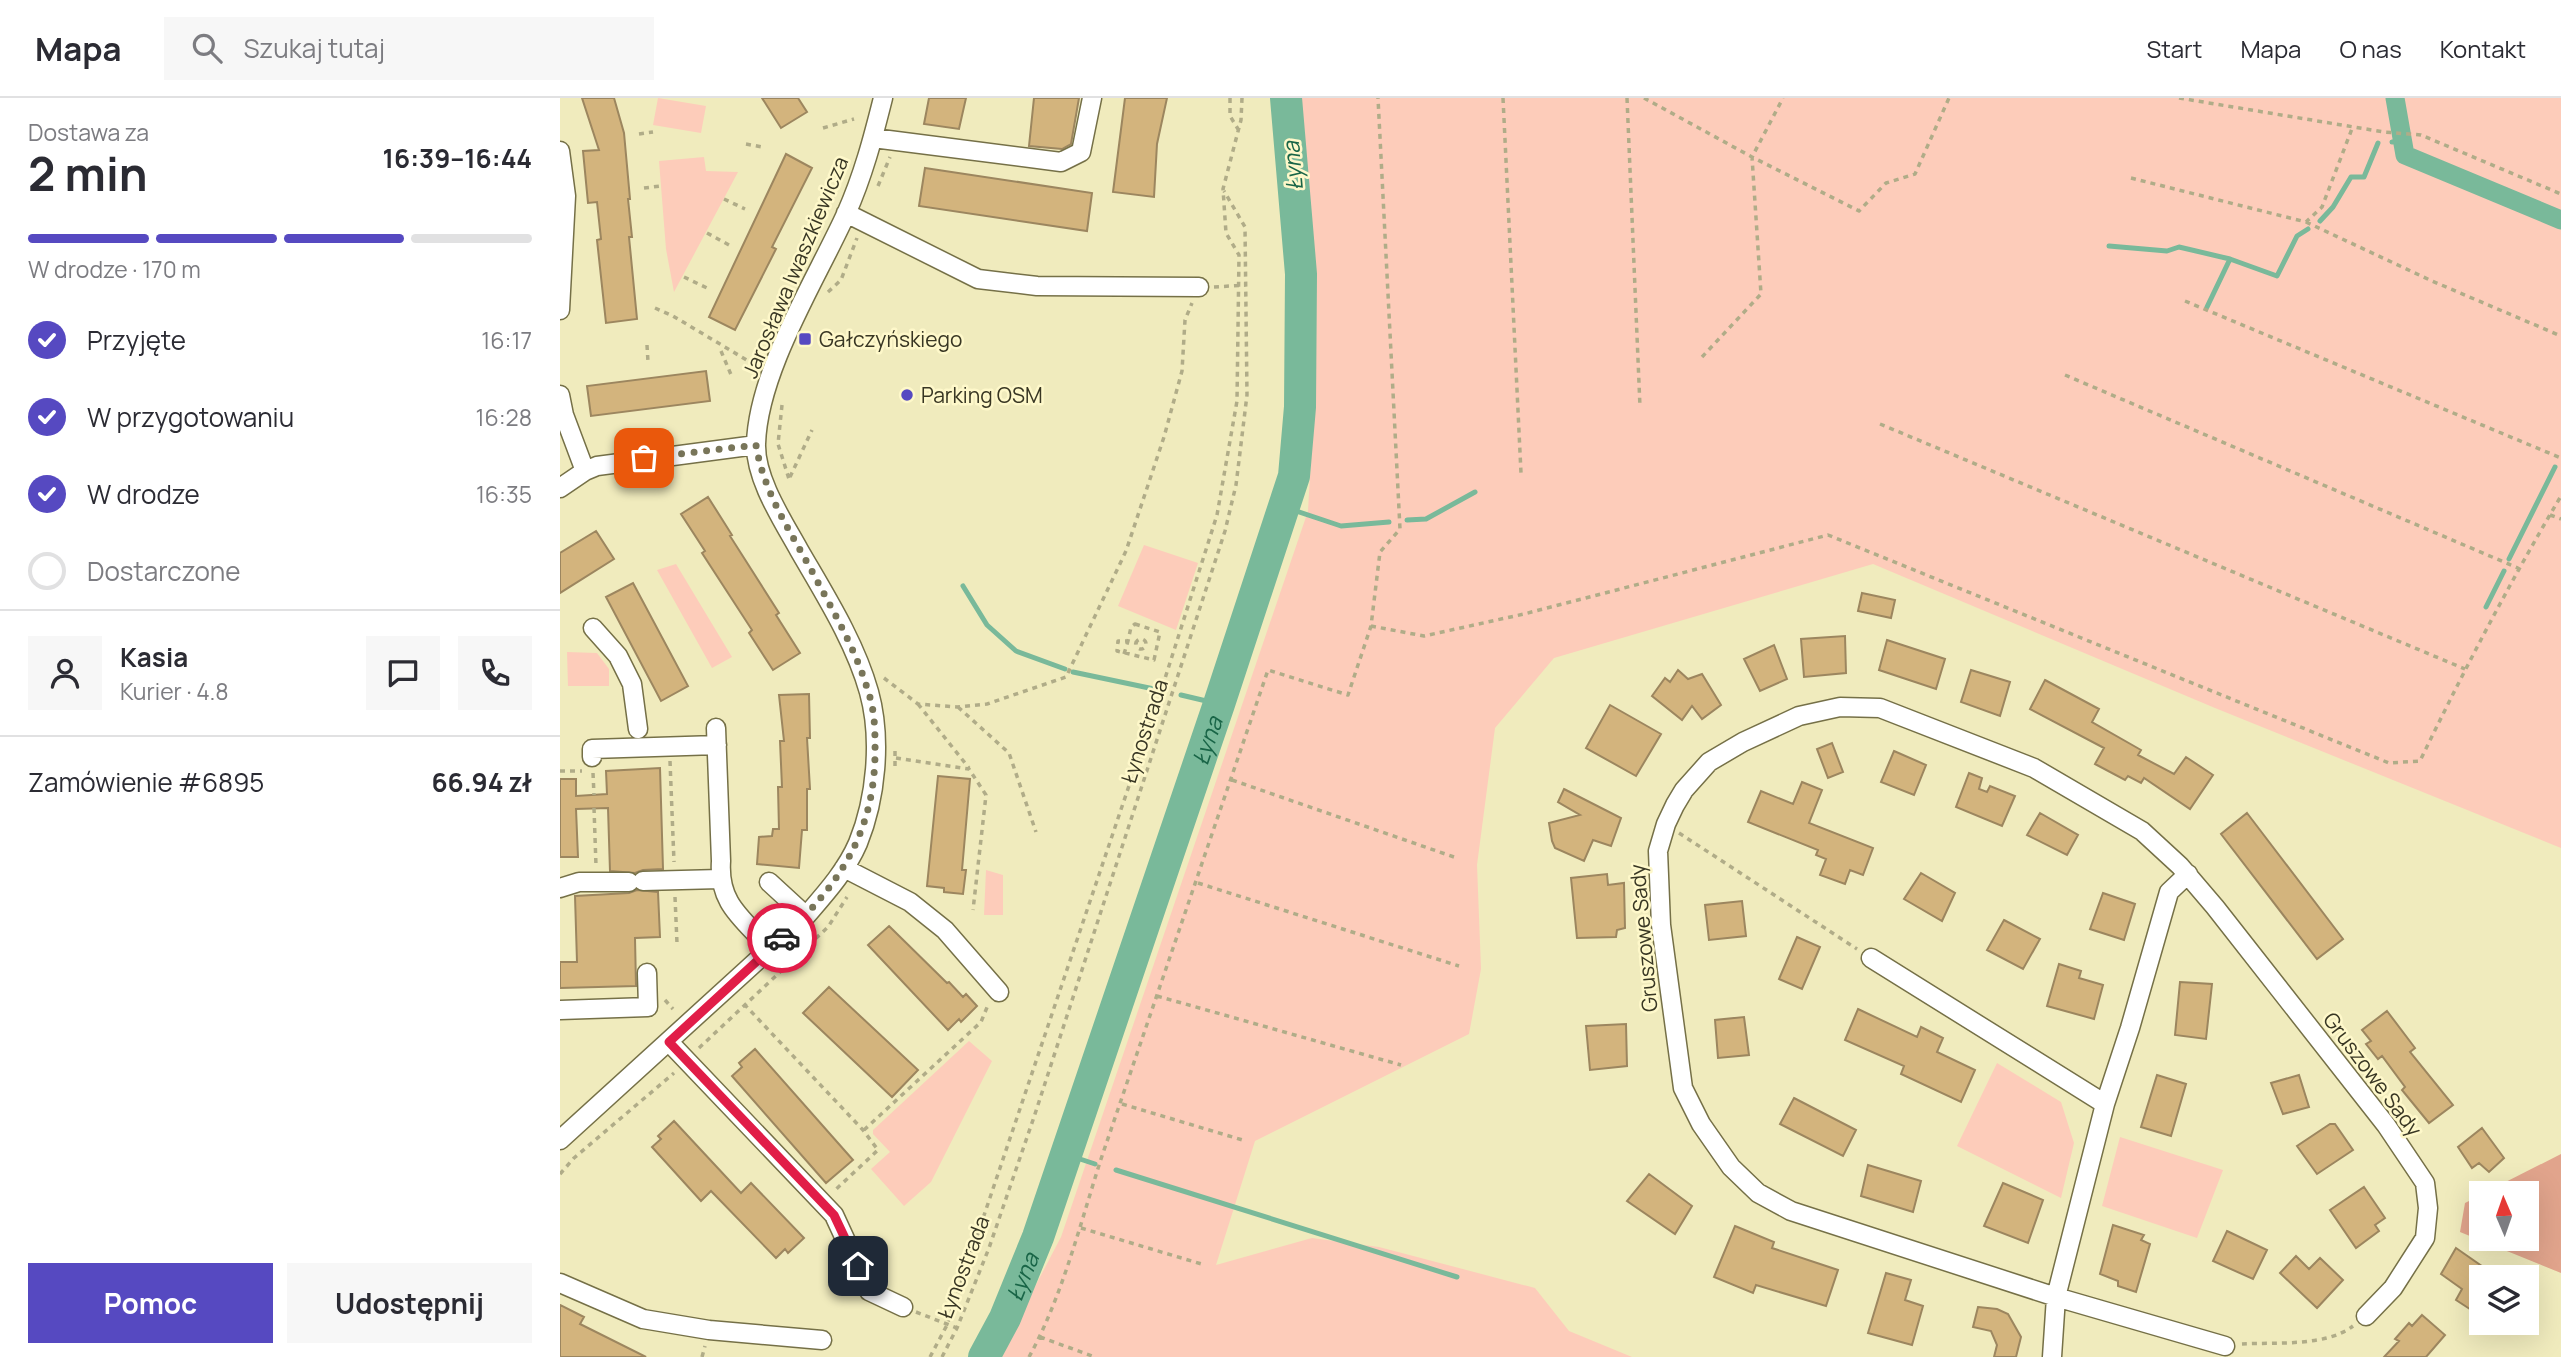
<!DOCTYPE html>
<html lang="pl">
<head>
<meta charset="utf-8">
<style>
	body { margin:0; font-family:Manrope,sans-serif; background:#f7f7f7; color:#2b2b33; height:100vh; display:flex; flex-direction:column; font-size:26px; white-space:nowrap }
	* { box-sizing:border-box; margin:0 }
	p { font-size:23px; color:#7c7c81 }
	.icon { flex:none; width:38px; height:38px; fill:none; stroke:currentColor; stroke-width:2; stroke-linecap:round; stroke-linejoin:round }
	.map { position:relative; flex:1; overflow:hidden }
	.details { display:flex; flex-direction:column; background:#fff; width:560px }
	.details>* { flex:none }
	.needle { width:46px; rotate:358deg }
	.tools { position:absolute; left:1909px; top:1083px; display:grid; gap:14px }
	.tools a { display:grid; place-items:center; width:70px; height:70px; border-radius:0px; background:#fff; box-shadow:0 7px 28px #0002; font-size:35px }
	.pin { position:absolute; display:grid; place-items:center; width:60px; height:60px; color:#fff; margin:-30px; border-radius:14px; box-shadow:0 4px 10px #0006 }
	.courier { position:absolute; display:grid; place-items:center; width:70px; height:70px; margin:-35px; border:5px solid #e11d48; border-radius:50%; background:#fff; color:#222; box-shadow:0 2px 9px #0007 }
	.overview em { font-style:normal; font-weight:700 }
	.overview div { display:flex; flex-direction:column-reverse }
	.overview { display:flex; align-items:center; justify-content:space-between; height:119px; padding:0 28px }
	h1 { font-size:46px; font-weight:700; line-height:52px }
	.bar { display:grid; grid-template-columns:repeat(4,1fr); gap:10px 7px; align-content:center; height:84px; padding:0 28px }
	.bar i { height:9px; border-radius:5px; background:#e1e1e2 }
	.bar .on { background:#5649c1 }
	.bar p { grid-column:span 4 }
	.line { display:flex; align-items:center; gap:18px; padding:0 28px; border-top:2px solid #e1e1e2 }
	.line div { flex:1 }
	.round { display:grid; place-items:center; flex:none; width:74px; height:74px; border-radius:0px; background:#f7f7f7 }
	ol { padding:0 28px; list-style:none }
	li { display:flex; align-items:center; gap:21px; height:77px }
	li p { margin-inline-start:auto }
	li .icon { padding:7px; border-radius:50%; background:#5649c1; color:#fff; stroke-width:4 }
	li:last-child { color:#7c7c81 }
	li i { width:38px; height:38px; border:4px solid #e1e1e2; border-radius:50% }
	.cta { display:flex; gap:14px; margin-top:auto; padding:14px 28px }
	.cta a { flex:1; height:80px; border-radius:0px; background:#5649c1; color:#fff; font-size:28px; font-weight:700; line-height:80px; text-align:center }
	.cta a+a { background:#f7f7f7; color:#2b2b33 }
	header { display:flex; align-items:center; gap:42px; box-sizing:border-box; height:98px; padding:0 35px; background:#fff; border-bottom:2px solid #e1e1e2 }
	header strong { font-size:33px }
	nav { display:flex; gap:38px; margin-inline-start:auto; font-size:24px }
	.search { width:490px; height:63px; background:#f7f7f7; display:flex; align-items:center; gap:18px; box-sizing:border-box; padding:0 24px; border-radius:0px; color:#7c7c81; font-size:26px }
	main { display:flex; flex:1; min-height:0 }
	.map>svg:first-child { display:block }
	.green { fill:#fdccba }
	.forest { fill:#e1a48c }
	.lines { fill:none; stroke-linecap:round; stroke-linejoin:round }
	.stream { stroke:#79b99a; stroke-width:5 }
	.canal { stroke:#79b99a; stroke-width:19 }
	.river { stroke:#79b99a; stroke-width:32 }
	.building { fill:#d3b47d; stroke:#9c865f; stroke-width:2 }
	.minor-casing { stroke:#757047; stroke-width:21 }
	.path { stroke:#b0ac88; stroke-width:3.5; stroke-dasharray:5 5; stroke-linecap:butt }
	.minor { stroke:#fff; stroke-width:18 }
	.done { stroke:#787559; stroke-width:7; stroke-dasharray:0 12.6 }
	.route { stroke:#e11d48; stroke-width:9 }
	.poi-dot { fill:#5649c1; stroke:#fef8ca; stroke-width:2.5 }
	.labels { text-anchor:middle; dominant-baseline:central; stroke-width:5; stroke-linejoin:round; paint-order:stroke }
	.street-label { font-size:21px; fill:#383623; stroke:#fef8ca }
	.poi-label { font-size:21px; fill:#383623; stroke:#fef8ca; text-anchor:start }
	.water-label { font-size:23px; font-style:italic; fill:#196547; stroke:#fef8ca }
</style>
</head>
<body>
<header>
<strong>Mapa</strong>
<div class="search"><svg class="icon" aria-label="search" viewBox="0 0 24 24"><circle cx="10" cy="10" r="6"/><path d="M15 15l6 6"/></svg>Szukaj tutaj</div>
<nav><a>Start</a><a>Mapa</a><a>O nas</a><a>Kontakt</a></nav>
</header>
<main>
<section class="details">
<div class="overview"><div><h1>2 min</h1><p>Dostawa za</p></div><em>16:39–16:44</em></div>
<div class="bar"><i class="on"></i><i class="on"></i><i class="on"></i><i></i><p>W drodze · 170 m</p></div>
<ol>
<li><svg class="icon" aria-label="check" viewBox="0 0 24 24"><path d="M5 12l5 5 9-10"/></svg>Przyjęte<p>16:17</p></li>
<li><svg class="icon" aria-label="check" viewBox="0 0 24 24"><path d="M5 12l5 5 9-10"/></svg>W przygotowaniu<p>16:28</p></li>
<li><svg class="icon" aria-label="check" viewBox="0 0 24 24"><path d="M5 12l5 5 9-10"/></svg>W drodze<p>16:35</p></li>
<li><i></i>Dostarczone</li>
</ol>
<div class="line" style="height:126px"><a class="round"><svg class="icon" aria-label="person" viewBox="0 0 24 24"><circle cx="12" cy="8" r="4"/><path d="M4 21q1-7 8-7t8 7"/></svg></a><div><b>Kasia</b><p>Kurier · 4.8</p></div><a class="round"><svg class="icon" aria-label="chat" viewBox="0 0 24 24"><path d="M4 5h16v11H9l-5 4z"/></svg></a><a class="round"><svg class="icon" aria-label="phone" viewBox="0 0 24 24"><path d="M5 4h4l2 5-3 2q2 4 5 5l2-3 5 2v4C11 20 4 13 5 4z"/></svg></a></div>
<div class="line" style="height:91px"><div>Zamówienie #6895</div><b>66.94 zł</b></div>
<div class="cta"><a>Pomoc</a><a>Udostępnij</a></div>
</section>
<div class="map">
<svg width="2001" height="1259" viewBox="0 0 2001 1259">
	<rect width="100%" height="100%" fill="#f0ebbd"/>
	<path class="green" d="M98,0l48,8 -5,27 -48,-8z
		M736,0h1265v750l-346,-140 -342,-144 -319,94 -59,70 -18,137 4,104 -12,65 -214,107 -39,124 96,-27 67,9 156,41 34,43 63,26h-634l63,-120 247,-726 4,-70z
		M144,59l2,14 32,1 -64,120 -8,-43 -7,-88z
		M584,447l54,18 -22,67 -58,-24z
		M116,466l56,93 -20,11 -55,-98z
		M7,554l30,1 12,16v17h-41z
		M426,772l17,5v40h-19z
		M409,943l23,20 -61,121 -27,24 -33,-37 19,-17 -17,-18v-4z
		M1437,965l64,39 13,41 -13,55 -104,-52z
		M1560,1039l103,33 -26,68 -95,-32z"/>
	<path class="forest" d="M2001,1056v119l-101,-41 5,-29 16,-8 1,44h45v-45l-43,-1z"/>
	<g class="lines">
		<path class="stream" d="M1832,44l11,-1
			M1760,123l13,-14 18,-30h13l14,-34
			M1549,148l58,5 12,-4 51,12 47,17 20,-40 11,-7
			M1647,209l23,-48
			M724,409l57,19 48,-4
			M847,422l19,-1 49,-27
			M1949,461l46,-92
			M403,488l24,39 29,26 49,18
			M1926,509l18,-36
			M513,574l81,17
			M621,597l38,9
			M505,1056l30,10
			M556,1072l341,107"/>
		<path class="canal" d="M1835,0l10,57 156,65"/>
		<path class="river" id="s1" d="M424,1259l21,-39 33,-81 181,-533 75,-228 6,-69 1,-133 -15,-176"/>
	</g>
	<path class="building" d="M22,0h32l10,35 6,66h-2l4,38h-3l8,82 -31,4 -9,-83 4,-1 -4,-37 -9,1 -5,-52 16,-1z
		M202,0h36l9,14 -26,16z
		M369,0h37l-7,31 -35,-5z
		M474,0h45l-8,46 -9,5 -33,-3z
		M565,0h42l-10,46 -3,53 -41,-5z
		M226,56l26,14 -40,79 4,2 -41,81 -26,-13z
		M365,70l167,25 -5,38 -168,-25z
		M146,273l4,30 -119,15 -4,-30z
		M148,399l24,38 -2,1 49,77 -3,2 24,38 -27,17 -24,-37 3,-3 -50,-77 3,-2 -24,-37z
		M36,433l18,28 -54,34v-40z
		M73,485l55,103 -27,15 -55,-104z
		M1302,495l33,7 -4,18 -33,-7z
		M1285,538l1,37 -42,4 -3,-38z
		M1327,542l58,19 -9,30 -57,-19z
		M1214,547l13,34 -27,12 -16,-32z
		M1118,572l10,9 14,-5 19,31 -19,14 -10,-13 -10,14 -30,-24 13,-18 5,4z
		M1411,572l39,12 -10,34 -39,-14z
		M1485,582l54,29 -7,13 49,28 -3,5 36,19 12,-17 27,18 -23,34 -46,-31 -3,5 -13,-7 -3,4 -30,-16 9,-16 -74,-39z
		M249,596l1,44h-3l3,51h-3v41h-5l-3,38 -42,-4 2,-27 13,-1 1,-7h6l-1,-42h4l-2,-46h4l-5,-46z
		M1050,607l51,29 -25,42 -50,-28z
		M1272,645l11,29 -15,6 -11,-29z
		M1334,653l32,14 -12,30 -33,-13z
		M100,670l3,101 -20,1 -8,3 -25,-2 -2,-63 -32,1 2,48h-18v-78h16v17l31,-2 -1,-23z
		M1409,675l13,5 -3,11 8,3 3,-6 25,10 -13,30 -46,-19z
		M378,678l32,3 -8,91h4l-3,24 -19,-2v-4l-17,-2z
		M1242,684l20,8 -13,33 64,25 -10,27 -13,-5 -5,14 -25,-9 6,-16 -10,-4 2,-5 -70,-28 13,-31 32,13z
		M1004,691l57,29 -10,28 -18,-6 -9,21 -29,-13 -3,-7 -3,-18 31,-8 -22,-13z
		M1480,715l38,22 -11,20 -40,-20z
		M1687,715l96,126 -26,20 -96,-125z
		M1361,775l34,20 -13,28 -38,-22z
		M1047,776l1,11 16,-2 1,45 -8,2 -1,7 -39,1 -6,-60z
		M77,792l21,2 2,45 -25,1 1,48 -76,2v-26h17l-2,-66 54,-3z
		M1543,795l32,11 -11,36 -34,-11z
		M1182,803l4,35 -37,4 -4,-35z
		M1444,822l36,19 -17,30 -36,-19z
		M329,828l58,57 2,-1 14,15 3,-3 11,12 -16,16 -2,-3 -11,11 -80,-85z
		M1237,839l23,10 -18,42 -23,-10z
		M1499,866l22,7 -2,7 24,7 -9,34 -47,-13z
		M1620,884l32,2 -6,55 -31,-4z
		M269,889l89,83 -26,27 -89,-84z
		M1298,911l59,28 4,-10 22,11 -6,14 38,18 -14,32 -60,-28 3,-8 -59,-26z
		M1827,913l28,37 -5,4 43,53 -24,18 -27,-33 3,-3 -23,-31 -4,3 -12,-15 5,-3 -9,-11z
		M1184,919l5,38 -31,3 -3,-38z
		M1066,926l1,42 -37,4 -4,-44z
		M195,951l98,111 -27,23 -94,-107 10,-9 -3,-4z
		M1597,977l29,9 -15,52 -30,-9z
		M1739,977l10,32 -26,7 -12,-31z
		M1234,1000l62,32 -13,26 -63,-32z
		M114,1023l67,72 10,-10 53,55 -16,15 -3,-4 -9,9 -65,-67 -10,10 -49,-54 9,-8 -3,-3z
		M1770,1026h5l18,26 -36,24 -20,-28z
		M1922,1030l22,30 -15,14 -10,-9 -7,5 -14,-21z
		M1308,1067l53,16 -8,31 -52,-16z
		M1089,1076l43,32 -17,28 -48,-33z
		M1443,1085l40,17 -15,43 -44,-17z
		M1804,1089l21,31 -10,7 4,6 -23,17 -26,-38z
		M1553,1127l31,10 -3,5 9,4 -14,48 -18,-6v-5l-18,-7z
		M1175,1128l39,16 -2,6 66,22 -12,36 -70,-21 -3,8 -39,-16z
		M1667,1133l40,19 -14,29 -40,-18z
		M1896,1150l43,30h-17v39l-26,-17 6,-11 -21,-15z
		M1736,1158l13,13 11,-11 23,22 -26,28 -37,-35z
		M1326,1175l25,7 -6,20 18,6 -11,39 -44,-12z
		M0,1207l24,12 -4,7 66,33h-86z
		M1418,1209l19,2 11,5 13,23 -5,20h-22l3,-12 -6,-14 -18,-4z
		M1862,1217l23,20 -19,22h-42l15,-16 -4,-2 14,-16 3,3z"/>
	<g class="lines">
		<g class="minor-casing">
			<path id="minor" d="M313,40l188,24 20,-10 11,-54
				M0,53l6,45 -6,114
				M286,115l132,66 59,7 162,1
				M0,297l4,20 21,56
				M0,390l25,-17 12,-5 159,-21
				M33,530l25,28 14,28 6,45
				M156,630l5,133c-3,44 23,58 49,88
				M32,659v-8l125,-4
				M284,770l66,34 35,28 54,62
				M83,783l77,-2
				M209,784l37,34
				M0,790l19,-6h50
				M1311,860l234,146
				M0,912l88,-3 -1,-34
				M109,944l165,173 35,76 34,16
				M0,1042l246,-224c19,-22 40,-45 52,-73 18,-44 24,-104 11,-151 -14,-50 -44,-97 -70,-142 -16,-29 -44,-71 -43,-106 2,-73 60,-164 90,-230 17,-38 27,-76 37,-116
				M0,1185l83,36 66,11 113,10
				M1665,1248l-169,-49 -265,-86 -33,-18 -27,-26 -30,-43 -18,-36 -22,-163 -3,-74 8,-27 9,-19 9,-15 25,-28 34,-20 56,-26 41,-9 40,1 154,60 108,63 38,35 35,41 171,218 39,58 3,25 -3,30 -32,50 -27,28
				M1492,1259l4,-60 49,-193 25,-76 39,-136 19,-18"/>
		</g>
		<path class="path" d="M670,0v18l8,13
			M943,0l18,375
			M1067,0l13,309
			M1084,0l108,59 107,54 27,-28 29,-9 34,-76
			M1619,0l205,34 37,3 140,59
			M263,30l31,-9
			M79,36l14,-2
			M186,46l16,3
			M1571,80l175,44 16,-15 31,-81
			M318,88l12,-29
			M84,90l17,-2
			M164,101l21,10
			M1746,124l126,59 129,55
			M147,135l22,12
			M124,179l23,11
			M654,189l33,-2
			M268,194l13,-12 16,-42
			M1625,203l376,157
			M95,210l18,8 82,49
			M87,247l1,17
			M161,253l11,26
			M1142,259l59,-63 -9,-137 31,-59
			M1505,277l453,193
			M222,307l-4,39 11,35
			M1320,326l585,245
			M230,379l22,-47
			M1990,417l11,4
			M575,526l25,8 -6,28 -37,-9 1,-10h10l3,-14z
			M811,528l53,10 100,-22 304,-79 561,228 31,-2c44,-91 90,-179 141,-265
			M576 546a5 5 0 1 1 10 0a5 5 0 1 1-10 0Z
			M564,556l4,-13 8,2
			M324,580l34,26 39,3 30,-3 79,-27 60,-126 38,-114 18,-66 3,-51 7,-17
			M358,606l51,64
			M398,609l51,46 27,79
			M336,660l73,11 17,26 -13,115
			M110,663l4,101
			M335,668v-17
			M0,673h22
			M33,675l1,22
			M672,682l222,77
			M34,710l2,58
			M1119,735l178,116
			M638,785l261,83
			M115,799l2,46
			M597,898l244,69
			M105,902l8,9
			M184,906l119,126 15,20 -45,42
			M139,950l129,-121 19,-30
			M562,1006l124,37
			M304,1032l117,-108 7,-17
			M0,1076l14,-16 100,-85
			M521,1130l124,37
			M356,1214l41,16
			M480,1239l55,20
			M1682,1246c34,-2 84,3 111,-18
			M142,1259l3,-11
			M370,1259l17,-32 214,-634 56,-176 20,-114 2,-146 -13,-22 -3,-44 18,-69 1,-22
			M382,1259l15,-29 32,-80 45,-131 191,-586 11,-46 11,-90 -2,-168 -21,-36
			M469,1259c34,-62 51,-133 73,-201l166,-486 80,25 23,-69 9,-74 20,-23 -22,-431"/>
		<use href="#minor" class="minor"/>
	</g>
	<g class="lines">
		<path class="done" d="M84,360l112,-13c8,49 35,87 58,130 20,38 42,75 54,116 6,17 7,35 7,52 2,85 -33,140 -93,195"/>
		<path class="route" d="M222,840l-113,104 165,173 24,51"/>
	</g>
	<g class="poi-dot">
		<rect x="238" y="234" width="14" height="14" rx="3.5"/>
		<circle cx="347" cy="297" r="7"/>
	</g>
	<g class="labels">
		<g class="street-label">
			<text transform="translate(235 169) rotate(-67)">Jarosława Iwaszkiewicza</text>
			<text transform="translate(584 633) rotate(-72)">Łynostrada</text>
			<text transform="translate(1083 840) rotate(-95)">Gruszowe Sady</text>
			<text transform="translate(1813 976) rotate(53)">Gruszowe Sady</text>
			<text transform="translate(403 1169) rotate(-69)">Łynostrada</text>
		</g>
		<g class="poi-label">
			<text x="259" y="241">Gałczyńskiego</text>
			<text x="361" y="297">Parking OSM</text>
		</g>
		<g class="water-label">
			<text transform="translate(732 68) rotate(-95)">Łyna</text>
			<text stroke="none"><textPath href="#s1" startOffset="656">Łyna</textPath></text>
			<text stroke="none"><textPath href="#s1" startOffset="89">Łyna</textPath></text>
		</g>
	</g>
</svg>
<div class="tools">
<a><svg class="needle" viewBox="-14 -14 28 28"><path d="M0-13l5 13h-10z" fill="#e53935"/><path d="M0 13l5-13h-10z" fill="#7c7c81"/></svg></a>
<a><svg class="icon" aria-label="layers" viewBox="0 0 24 24"><path d="M12 4l9 5-9 5-9-5zM3 14l9 5 9-5"/></svg></a>
</div>
<div class="pin" style="left:84px;top:360px;background:#ea580c"><svg class="icon" aria-label="bag" viewBox="0 0 24 24"><path d="M5 8h14l-1 12H6zM9 8a3 3 0 0 1 6 0"/></svg></div>
<div class="pin" style="left:298px;top:1168px;background:#1f2937"><svg class="icon" aria-label="home" viewBox="0 0 24 24"><path d="M3 11l9-7 9 7M6 9v11h12V9"/></svg></div>
<div class="courier" style="left:222px;top:840px"><svg class="icon" aria-label="car" viewBox="0 0 24 24"><path d="M5 17H2v-5l4-1 3-4h7l3 4 3 1v5h-3M9 17h6M6 11h13"/><circle cx="7" cy="17" r="2"/><circle cx="17" cy="17" r="2"/></svg></div>
</div>
</main>
</body>
</html>
